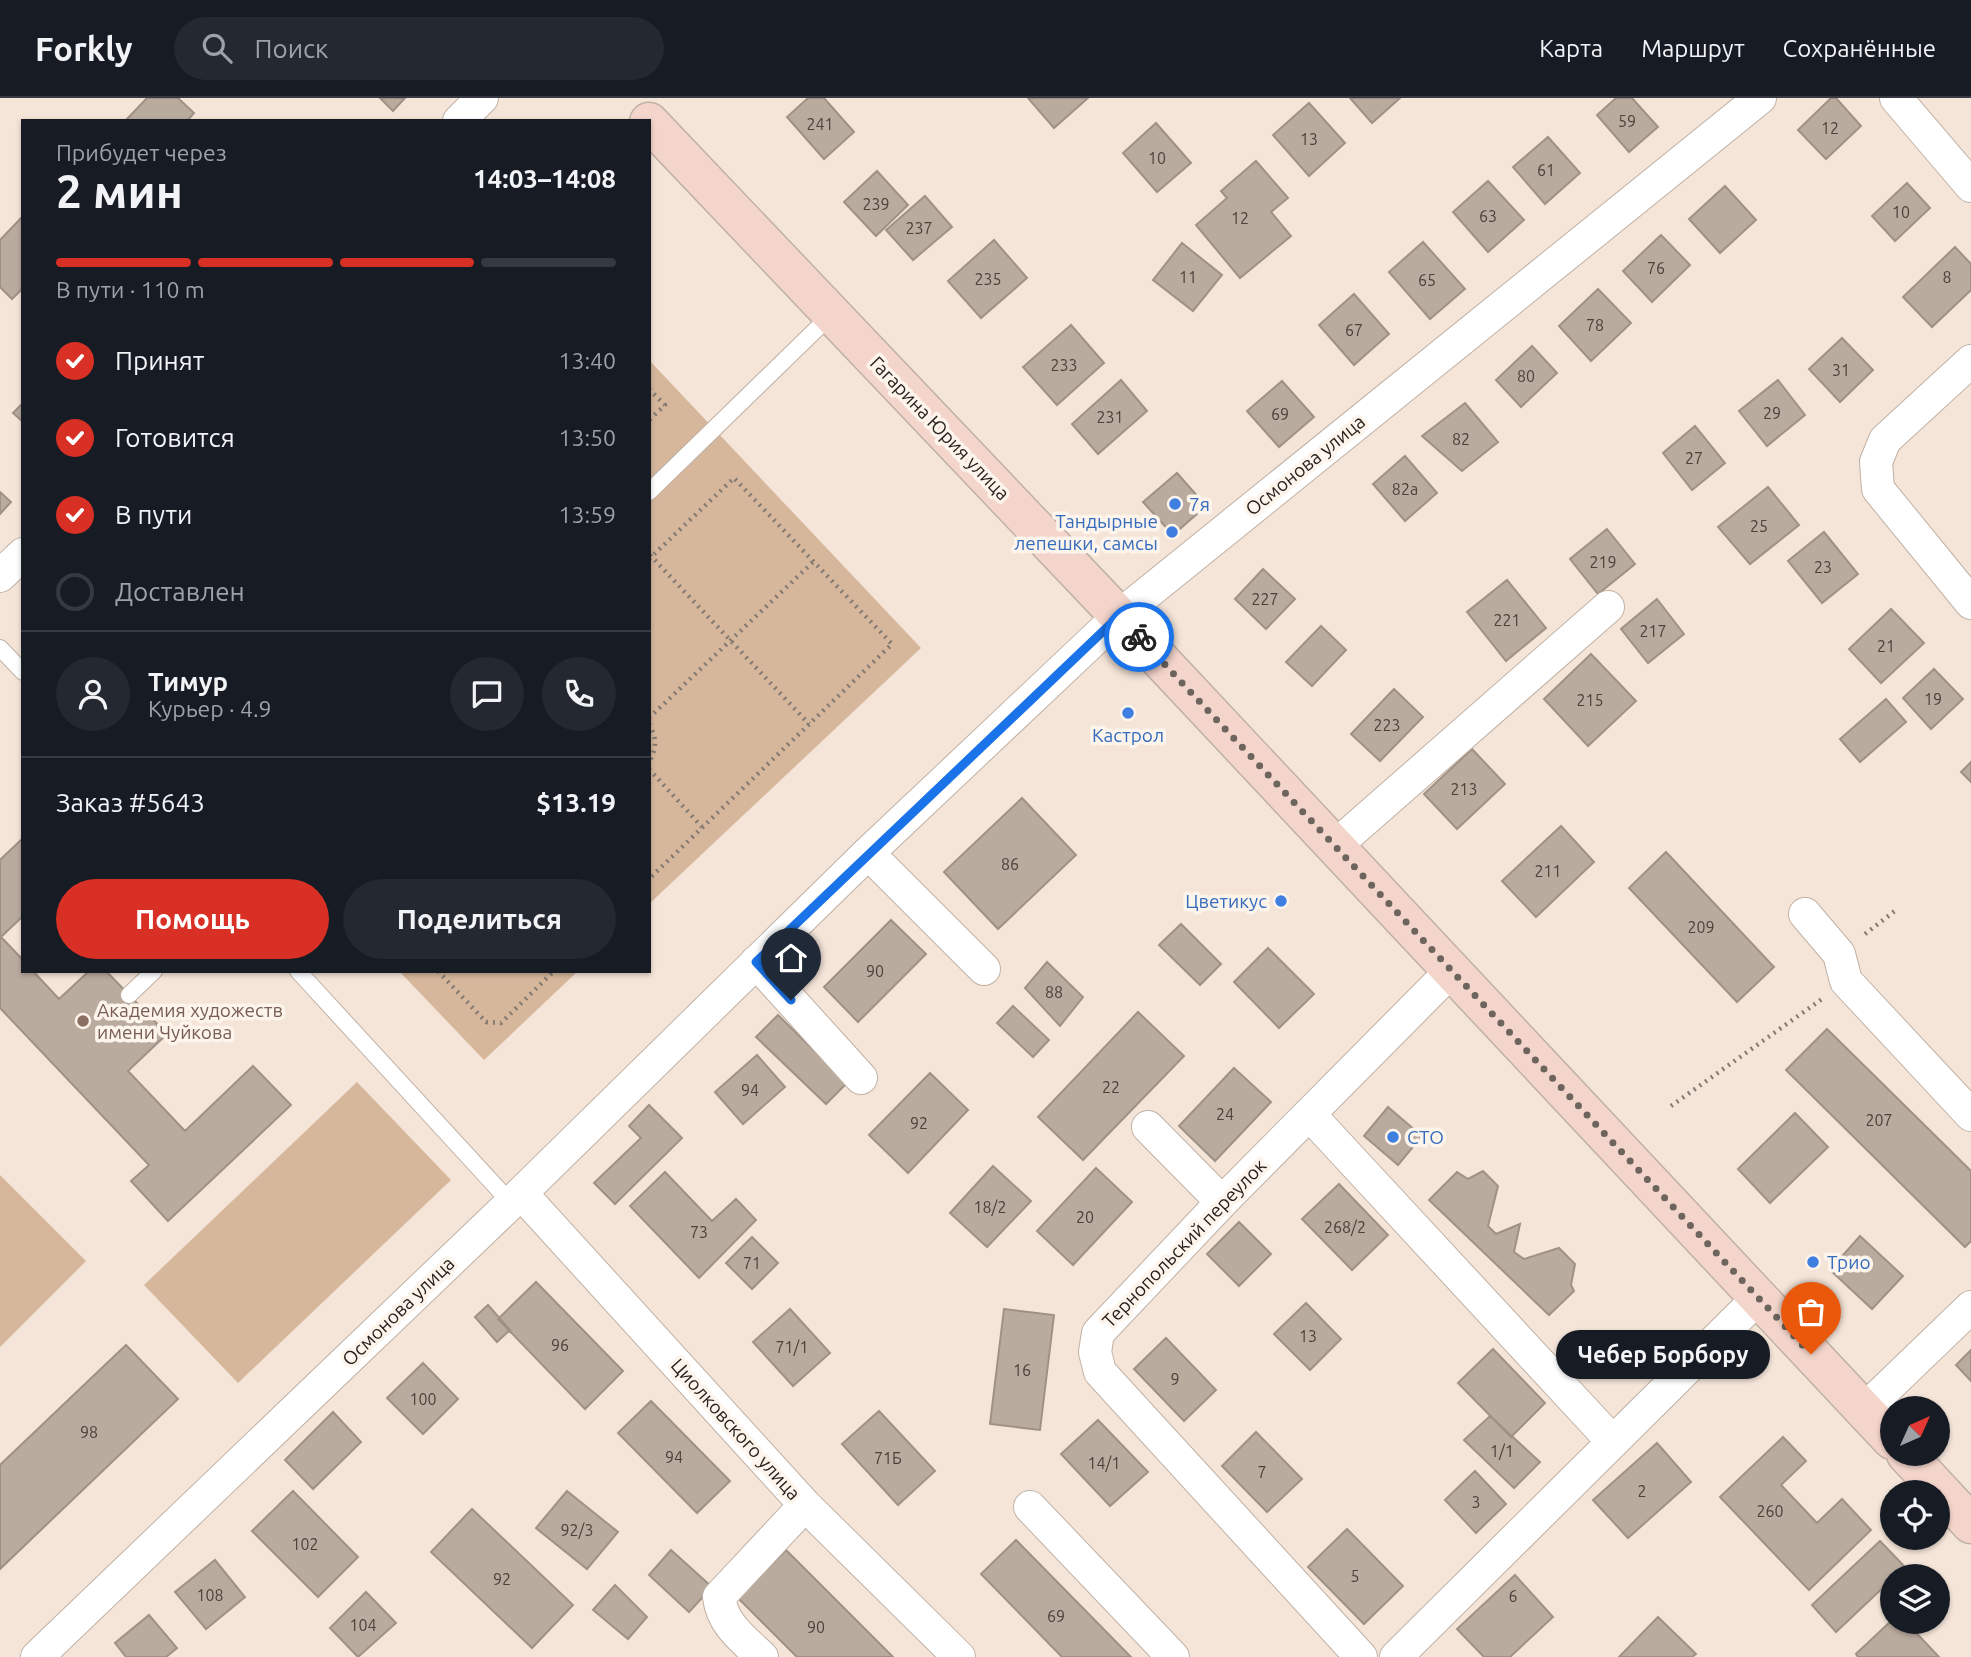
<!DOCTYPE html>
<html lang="ru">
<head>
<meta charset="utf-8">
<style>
	body { margin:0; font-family:Ubuntu,sans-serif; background:#242831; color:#f1f3f6; height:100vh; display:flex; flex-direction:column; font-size:26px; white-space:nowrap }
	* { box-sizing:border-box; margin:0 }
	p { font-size:23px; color:#9ea1a6 }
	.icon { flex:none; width:38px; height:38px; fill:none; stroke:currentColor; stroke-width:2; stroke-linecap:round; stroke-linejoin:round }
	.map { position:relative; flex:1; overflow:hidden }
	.details { position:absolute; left:21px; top:21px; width:630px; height:854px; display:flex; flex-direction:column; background:#171b24; border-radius:0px; box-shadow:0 2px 5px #0004 }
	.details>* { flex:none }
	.needle { width:46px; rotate:45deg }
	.controls { position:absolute; left:1880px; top:1298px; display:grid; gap:14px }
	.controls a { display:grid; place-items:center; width:70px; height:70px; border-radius:50%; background:#171b24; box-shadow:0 2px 5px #0004; font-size:35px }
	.pin { position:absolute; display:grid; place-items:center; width:60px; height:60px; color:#fff; margin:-72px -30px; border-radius:50% 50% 50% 0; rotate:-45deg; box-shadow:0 0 7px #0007 }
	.pin .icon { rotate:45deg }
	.courier { position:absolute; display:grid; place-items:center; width:70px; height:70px; margin:-35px; border:5px solid #1a73e8; border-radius:50%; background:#fff; color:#222; box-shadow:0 2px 9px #0007 }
	.bubble { position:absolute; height:49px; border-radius:24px; background:#171b24; box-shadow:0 2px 5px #0004; font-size:23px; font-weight:700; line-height:49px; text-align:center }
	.overview em { font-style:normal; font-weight:700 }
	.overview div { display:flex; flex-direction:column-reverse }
	.overview { display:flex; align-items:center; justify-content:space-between; height:119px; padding:0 35px }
	h1 { font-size:46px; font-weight:700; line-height:52px }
	.bar { display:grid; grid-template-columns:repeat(4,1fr); gap:10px 7px; align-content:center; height:84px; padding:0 35px }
	.bar i { height:9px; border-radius:5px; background:#363941 }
	.bar .on { background:#d93025 }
	.bar p { grid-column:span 4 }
	.line { display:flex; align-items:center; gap:18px; padding:0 35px; border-top:2px solid #363941 }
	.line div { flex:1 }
	.round { display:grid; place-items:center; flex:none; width:74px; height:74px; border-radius:37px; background:#242831 }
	ol { padding:0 35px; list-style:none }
	li { display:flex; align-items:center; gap:21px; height:77px }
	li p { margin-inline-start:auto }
	li .icon { padding:7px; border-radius:50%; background:#d93025; color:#fff; stroke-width:4 }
	li:last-child { color:#9ea1a6 }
	li i { width:38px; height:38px; border:4px solid #363941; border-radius:50% }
	.button { display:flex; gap:14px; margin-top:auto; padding:14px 35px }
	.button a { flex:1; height:80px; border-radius:42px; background:#d93025; color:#fff; font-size:28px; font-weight:700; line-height:80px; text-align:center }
	.button a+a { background:#242831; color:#f1f3f6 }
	header { display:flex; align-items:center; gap:42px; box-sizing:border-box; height:98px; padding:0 35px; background:#171b24; border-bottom:2px solid #363941 }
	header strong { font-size:33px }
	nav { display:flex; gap:38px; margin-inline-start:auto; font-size:24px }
	.search { width:490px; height:63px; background:#242831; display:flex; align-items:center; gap:18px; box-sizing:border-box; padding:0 24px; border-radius:38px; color:#9ea1a6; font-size:26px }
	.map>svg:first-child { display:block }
	.green { fill:#d6b79c }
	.building { fill:#baab9f; stroke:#9f9185; stroke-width:2 }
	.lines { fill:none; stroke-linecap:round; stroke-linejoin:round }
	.service-casing { stroke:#c0b1a5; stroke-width:18 }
	.minor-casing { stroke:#c0b1a5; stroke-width:34 }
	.secondary-casing { stroke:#c0b1a5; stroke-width:41 }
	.path { stroke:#847a72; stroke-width:4.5; stroke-dasharray:2 5; stroke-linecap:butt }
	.service { stroke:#fff; stroke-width:16 }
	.minor { stroke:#fff; stroke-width:32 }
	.secondary { stroke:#f4d5cb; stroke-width:38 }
	.done { stroke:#6d645d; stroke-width:7; stroke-dasharray:0 12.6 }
	.route { stroke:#1a73e8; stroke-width:9 }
	.shop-dot { fill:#3f7fe0; stroke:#fdf4ec; stroke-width:2.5 }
	.education-dot { fill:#8d6e63; stroke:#fdf4ec; stroke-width:2.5 }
	.labels { text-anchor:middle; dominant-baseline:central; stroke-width:7; stroke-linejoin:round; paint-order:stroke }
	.number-label { font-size:16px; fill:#4a423b }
	.street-label { font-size:19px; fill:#241f1a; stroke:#fdf4ec }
	.shop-label { font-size:19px; fill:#366cbe; stroke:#fdf4ec; text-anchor:start }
	.education-label { font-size:19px; fill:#785e54; stroke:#fdf4ec; text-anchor:start }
</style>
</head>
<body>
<header>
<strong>Forkly</strong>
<div class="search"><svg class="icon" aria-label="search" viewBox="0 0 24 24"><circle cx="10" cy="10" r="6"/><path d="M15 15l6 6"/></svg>Поиск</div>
<nav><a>Карта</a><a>Маршрут</a><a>Сохранённые</a></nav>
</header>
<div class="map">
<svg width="1971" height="1559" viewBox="0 0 1971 1559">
	<rect width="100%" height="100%" fill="#f5e5d9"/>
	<path class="green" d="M649,262l272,288 -272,256z
		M399,873h179l-94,89z
		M357,984l94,98 -213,203 -94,-98z
		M0,1077l86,86 -86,86z"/>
	<path class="building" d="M147,0h31l16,15 -7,8h-62z
		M380,0h25l-12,13z
		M808,0h16l30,34 -30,27 -37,-42z
		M1028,0h60l-34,30z
		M1350,0h50l-28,25z
		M1616,0h16l26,29 -29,25 -32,-37z
		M1831,0h5l25,28 -35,33 -28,-29z
		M1309,5l36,40 -36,33 -36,-41z
		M1156,25l35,40 -34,29 -34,-39z
		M1548,39l32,36 -35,31 -32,-37z
		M1256,63l32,37 -17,14 20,24 -51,42 -44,-53 31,-27 -6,-7z
		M877,73l31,34 -32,31 -32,-34z
		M1488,83l36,39 -36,32 -35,-40z
		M1907,85l23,25 -35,33 -23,-25z
		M1725,88l31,34 -36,33 -31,-34z
		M925,98l27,31 -39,33 -27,-30z
		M23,118v72l-11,11 -12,-12v-47z
		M1661,137l29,30 -38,37 -29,-31z
		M994,142l33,38 -46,40 -33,-37z
		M1423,144l42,47 -35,30 -41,-47z
		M1182,145l40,32 -29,36 -40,-31z
		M1955,149l16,17v26l-39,37 -29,-30z
		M1598,191l33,34 -40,38 -32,-35z
		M1354,196l35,40 -35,31 -35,-40z
		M1071,227l33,38 -47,42 -34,-38z
		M1842,240l31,32 -33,32 -31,-33z
		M1532,248l25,27 -36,34 -25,-27z
		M1121,282l26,31 -49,43 -26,-30z
		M1778,282l27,35 -38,31 -28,-35z
		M1282,283l32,36 -35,30 -32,-36z
		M23,305v19l-10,-9z
		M1465,305l33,39 -36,29 -40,-35z
		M1695,328l30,37 -33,27 -29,-37z
		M1405,358l32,37 -32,28 -32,-37z
		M1177,375l29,33 -33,29 -30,-33z
		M1768,389l31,38 -49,39 -32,-37z
		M0,394l11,10 -11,12z
		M1607,431l28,35 -37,30 -28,-35z
		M1824,434l34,42 -36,29 -34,-42z
		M1263,471l32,30 -29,30 -31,-30z
		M1507,482l39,48 -40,33 -39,-49z
		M1657,501l27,35 -36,29 -27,-34z
		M1891,511l33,34 -43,40 -32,-34z
		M1321,528l25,24 -34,36 -26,-24z
		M1591,556l45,47 -48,45 -44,-47z
		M1934,571l29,30 -32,30 -28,-31z
		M1394,591l29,28 -43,44 -29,-27z
		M1886,601l20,23 -46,40 -20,-23z
		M1472,651l33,35 -48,45 -33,-35z
		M1971,664v20l-10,-10z
		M1022,700l54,57 -78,74 -54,-57z
		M1561,728l33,36 -58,55 -34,-36z
		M23,740v78l-22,21 22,23v11h10l26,28 30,-28h17l61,63 -39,37 57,60 68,-65 38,39 -123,116 -37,-40 18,-16 -149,-157v-148z
		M1666,754l108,115 -37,35 -108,-114z
		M891,822l35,34 -68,68 -34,-35z
		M1181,826l40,40 -21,21 -41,-40z
		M1268,850l46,46 -35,34 -45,-46z
		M1047,864l36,35 -23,29 -35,-38z
		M1013,908l36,34 -16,17 -36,-34z
		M1138,914l46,44 -101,104 -45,-43z
		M778,917l69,68 -21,21 -70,-67z
		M1827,931l144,142v70l-6,6 -179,-177z
		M757,957l28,32 -42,37 -28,-32z
		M1234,970l37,34 -56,59 -36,-35z
		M930,975l38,37 -60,63 -39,-38z
		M649,1007l33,33 -67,66 -21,-21 47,-45 -12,-12z
		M1388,1009l34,29 -24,29 -34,-29z
		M1795,1015l33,34 -58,56 -32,-34z
		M993,1068l38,35 -44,46 -37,-34z
		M1096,1070l36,34 -59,63 -36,-34z
		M1483,1073l15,15 -10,40 8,8 24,-10 -6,28 10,7 35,-11 16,16 -4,21 3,6 -25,24 -120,-115 28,-28 11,7z
		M665,1074l47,49 24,-22 20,21 -57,58 -69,-72z
		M1339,1086l49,51 -36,35 -50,-51z
		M1239,1124l32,32 -32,32 -32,-32z
		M1860,1138l43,40 -31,33 -42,-39z
		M752,1139l26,26 -26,26 -26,-26z
		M536,1184l87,89 -38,38 -87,-90z
		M1306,1205l35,36 -31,31 -36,-36z
		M488,1207l22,25 -13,12 -22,-25z
		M790,1211l40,44 -37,33 -40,-44z
		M1004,1211l50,6 -14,115 -50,-6z
		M1166,1240l50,52 -32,31 -50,-52z
		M126,1247l52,54 -178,170v-104z
		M1493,1251l52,54 -34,34 -53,-54z
		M1971,1252v31l-15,-16z
		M423,1265l35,36 -35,35 -36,-36z
		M651,1303l79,80 -33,32 -79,-80z
		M879,1313l56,60 -37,34 -56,-61z
		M333,1314l28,30 -48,47 -28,-29z
		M1490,1318l50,46 -26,26 -50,-48z
		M1098,1322l50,52 -38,34 -49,-52z
		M1256,1334l46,47 -35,33 -45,-46z
		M1783,1339l23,24 -25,24 36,38 25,-24 29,31 -62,60 -89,-93z
		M1657,1345l34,39 -63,56 -35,-38z
		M1475,1373l31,33 -30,29 -31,-33z
		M293,1393l65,66 -40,40 -66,-66z
		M567,1393l51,41 -31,37 -51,-41z
		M472,1411l101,96 -41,43 -101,-96z
		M1347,1431l56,57 -39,38 -56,-57z
		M1016,1442l115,117h-69l-81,-83z
		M1880,1443l25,26 -69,65 -24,-27z
		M671,1452l41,37 -23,25 -40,-37z
		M786,1452l107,107h-96l-59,-59z
		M215,1462l30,37 -39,32 -31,-37z
		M1515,1477l38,42 -43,40h-26l-27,-28z
		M615,1487l32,32 -19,22 -35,-29z
		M366,1494l30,31 -38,34 -28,-29z
		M149,1517l28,33 -11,9h-40l-11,-14z
		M1658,1519l38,37 -4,3h-73z
		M1892,1522l14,2 33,35h-81l-2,-3z"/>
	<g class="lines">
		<g class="service-casing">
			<path id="service" d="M649,394l183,-178
				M0,550l23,24
				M298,873l213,232
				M129,897l25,-24"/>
		</g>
		<g class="minor-casing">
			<path id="minor" d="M1896,0l75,88
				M459,23l23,-23
				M1971,263l-86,79 -9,22 2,27 93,114
				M0,478l23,-22
				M1334,749l274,-240
				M868,755l116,116
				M1805,816l34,40 7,27 125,134
				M756,864l105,116
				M1309,1016l304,328
				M1148,1029l74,75
				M521,1095l284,312 154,152
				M1864,1312l107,-103
				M1030,1409l143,150
				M37,1559l474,-454 357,-350 251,-237 641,-518
				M762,1559c-19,-18 -40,-33 -43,-60l86,-92
				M1361,1559l-261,-285 -5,-20 3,-19 124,-131 230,-232
				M1396,1559l362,-359"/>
		</g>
		<g class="secondary-casing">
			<path id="secondary" d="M649,24l470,494 773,824
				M1906,1356l65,70"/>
		</g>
		<path class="path" d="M649,291l16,16 -16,15
			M650,457l159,169
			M649,461l85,-81 158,166 -243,235
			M649,620l165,-157
			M649,626c8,14 8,24 0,38
			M649,671l53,58
			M1865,836l31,-24
			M438,873l48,51 15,1 53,-52
			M1671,1008l151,-107"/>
		<use href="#service" class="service"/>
		<use href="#minor" class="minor"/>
		<use href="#secondary" class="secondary"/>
	</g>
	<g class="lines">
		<path class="done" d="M1139,539l672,717"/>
		<path class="route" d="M791,902l-35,-38 363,-346 20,21"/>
	</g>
	<g class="shop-dot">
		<circle cx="1175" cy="406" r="7"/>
		<circle cx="1172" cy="434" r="7"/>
		<circle cx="1128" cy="615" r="7"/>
		<circle cx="1281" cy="803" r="7"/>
		<circle cx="1393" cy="1039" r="7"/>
		<circle cx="1813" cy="1164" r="7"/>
	</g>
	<circle class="education-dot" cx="83" cy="923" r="7"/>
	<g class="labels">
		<g class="number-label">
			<text x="1627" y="23">59</text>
			<text x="820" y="26">241</text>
			<text x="1830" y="30">12</text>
			<text x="1309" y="41">13</text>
			<text x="1157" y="60">10</text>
			<text x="1546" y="72">61</text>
			<text x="876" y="106">239</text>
			<text x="1901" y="114">10</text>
			<text x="1488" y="118">63</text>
			<text x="1240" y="120">12</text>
			<text x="919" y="130">237</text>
			<text x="1656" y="170">76</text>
			<text x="1188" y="179">11</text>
			<text x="1947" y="179">8</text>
			<text x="988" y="181">235</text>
			<text x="1427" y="182">65</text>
			<text x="1595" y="227">78</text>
			<text x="1354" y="232">67</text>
			<text x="1064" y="267">233</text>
			<text x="1841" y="272">31</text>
			<text x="1526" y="278">80</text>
			<text x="1772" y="315">29</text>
			<text x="1280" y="316">69</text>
			<text x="1110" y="319">231</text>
			<text x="1461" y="341">82</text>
			<text x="1694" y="360">27</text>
			<text x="1405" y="391">82а</text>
			<text x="1759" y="428">25</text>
			<text x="1603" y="464">219</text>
			<text x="1823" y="469">23</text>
			<text x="1265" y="501">227</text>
			<text x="1507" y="522">221</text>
			<text x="1653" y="533">217</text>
			<text x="1886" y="548">21</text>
			<text x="1933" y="601">19</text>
			<text x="1590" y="602">215</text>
			<text x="1387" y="627">223</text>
			<text x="1464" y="691">213</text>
			<text x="1010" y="766">86</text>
			<text x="1548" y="773">211</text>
			<text x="1701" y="829">209</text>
			<text x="875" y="873">90</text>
			<text x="1054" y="894">88</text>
			<text x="1111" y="989">22</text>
			<text x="750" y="992">94</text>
			<text x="1225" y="1016">24</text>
			<text x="1879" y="1022">207</text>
			<text x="919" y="1025">92</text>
			<text x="990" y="1109">18/2</text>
			<text x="1085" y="1119">20</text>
			<text x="1345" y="1129">268/2</text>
			<text x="699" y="1134">73</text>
			<text x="752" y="1165">71</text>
			<text x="1308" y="1238">13</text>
			<text x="560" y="1247">96</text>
			<text x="792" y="1249">71/1</text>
			<text x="1022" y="1272">16</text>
			<text x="1175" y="1281">9</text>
			<text x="423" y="1301">100</text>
			<text x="89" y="1334">98</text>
			<text x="1502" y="1353">1/1</text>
			<text x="674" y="1359">94</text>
			<text x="888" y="1360">71Б</text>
			<text x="1104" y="1365">14/1</text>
			<text x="1262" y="1374">7</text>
			<text x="1642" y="1393">2</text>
			<text x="1476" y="1404">3</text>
			<text x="1770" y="1413">260</text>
			<text x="577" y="1432">92/3</text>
			<text x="305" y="1446">102</text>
			<text x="1355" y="1478">5</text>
			<text x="502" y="1481">92</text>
			<text x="210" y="1497">108</text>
			<text x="1513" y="1498">6</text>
			<text x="1056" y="1518">69</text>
			<text x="363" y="1527">104</text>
			<text x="816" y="1529">90</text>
		</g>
		<g class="street-label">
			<text transform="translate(940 330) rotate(46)">Гагарина Юрия улица</text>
			<text transform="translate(1305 367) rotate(-39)">Осмонова улица</text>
			<text transform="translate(1184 1145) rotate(-46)">Тернопольский переулок</text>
			<text transform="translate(398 1213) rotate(-44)">Осмонова улица</text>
			<text transform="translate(736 1331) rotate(48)">Циолковского улица</text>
		</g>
		<g class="shop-label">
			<text x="1189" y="406">7я</text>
			<text x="1158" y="423" text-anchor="end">Тандырные<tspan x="1158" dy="22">лепешки, самсы</tspan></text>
			<text x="1128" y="637" text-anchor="middle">Кастрол</text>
			<text x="1267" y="803" text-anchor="end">Цветикус</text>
			<text x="1407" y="1039">СТО</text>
			<text x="1827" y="1164">Трио</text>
		</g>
		<g class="education-label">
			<text x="97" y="912">Академия художеств<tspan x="97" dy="22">имени Чуйкова</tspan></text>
		</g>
	</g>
</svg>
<div class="controls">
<a><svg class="needle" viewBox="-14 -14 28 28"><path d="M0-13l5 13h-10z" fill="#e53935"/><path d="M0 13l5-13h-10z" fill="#9ea1a6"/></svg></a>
<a><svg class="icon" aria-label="locate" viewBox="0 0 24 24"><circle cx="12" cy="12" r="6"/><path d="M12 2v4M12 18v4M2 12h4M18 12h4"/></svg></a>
<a><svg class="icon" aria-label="layers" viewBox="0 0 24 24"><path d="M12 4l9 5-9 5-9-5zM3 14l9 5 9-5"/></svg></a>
</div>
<div class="pin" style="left:1811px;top:1256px;background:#ea580c"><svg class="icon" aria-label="bag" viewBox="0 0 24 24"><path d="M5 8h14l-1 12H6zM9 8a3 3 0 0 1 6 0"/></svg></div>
<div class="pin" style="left:791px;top:902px;background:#1f2937"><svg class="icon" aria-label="home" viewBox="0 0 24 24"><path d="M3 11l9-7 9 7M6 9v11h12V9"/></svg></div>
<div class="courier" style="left:1139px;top:539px"><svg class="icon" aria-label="bike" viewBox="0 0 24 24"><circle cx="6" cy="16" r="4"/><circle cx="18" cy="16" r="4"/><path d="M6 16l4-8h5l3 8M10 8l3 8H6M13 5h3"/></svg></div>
<div class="bubble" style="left:1556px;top:1232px;width:214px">Чебер Борбору</div>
<section class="details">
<div class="overview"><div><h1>2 мин</h1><p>Прибудет через</p></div><em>14:03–14:08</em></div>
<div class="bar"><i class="on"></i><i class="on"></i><i class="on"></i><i></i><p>В пути · 110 m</p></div>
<ol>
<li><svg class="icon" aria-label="check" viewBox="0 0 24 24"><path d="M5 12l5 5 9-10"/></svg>Принят<p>13:40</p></li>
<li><svg class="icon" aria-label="check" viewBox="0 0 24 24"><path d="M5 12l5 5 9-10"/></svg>Готовится<p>13:50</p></li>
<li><svg class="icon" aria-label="check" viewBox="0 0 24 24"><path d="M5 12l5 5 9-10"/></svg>В пути<p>13:59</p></li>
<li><i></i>Доставлен</li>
</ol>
<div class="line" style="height:126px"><a class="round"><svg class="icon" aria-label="person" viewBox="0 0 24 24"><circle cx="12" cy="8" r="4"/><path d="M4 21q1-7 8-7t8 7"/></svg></a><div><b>Тимур</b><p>Курьер · 4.9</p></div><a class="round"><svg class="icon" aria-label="chat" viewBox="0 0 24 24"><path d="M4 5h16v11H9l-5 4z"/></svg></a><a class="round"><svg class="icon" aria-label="phone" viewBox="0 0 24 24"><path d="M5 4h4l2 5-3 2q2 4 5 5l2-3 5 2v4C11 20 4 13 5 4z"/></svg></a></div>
<div class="line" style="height:91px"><div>Заказ #5643</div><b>$13.19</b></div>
<div class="button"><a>Помощь</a><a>Поделиться</a></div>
</section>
</div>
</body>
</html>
